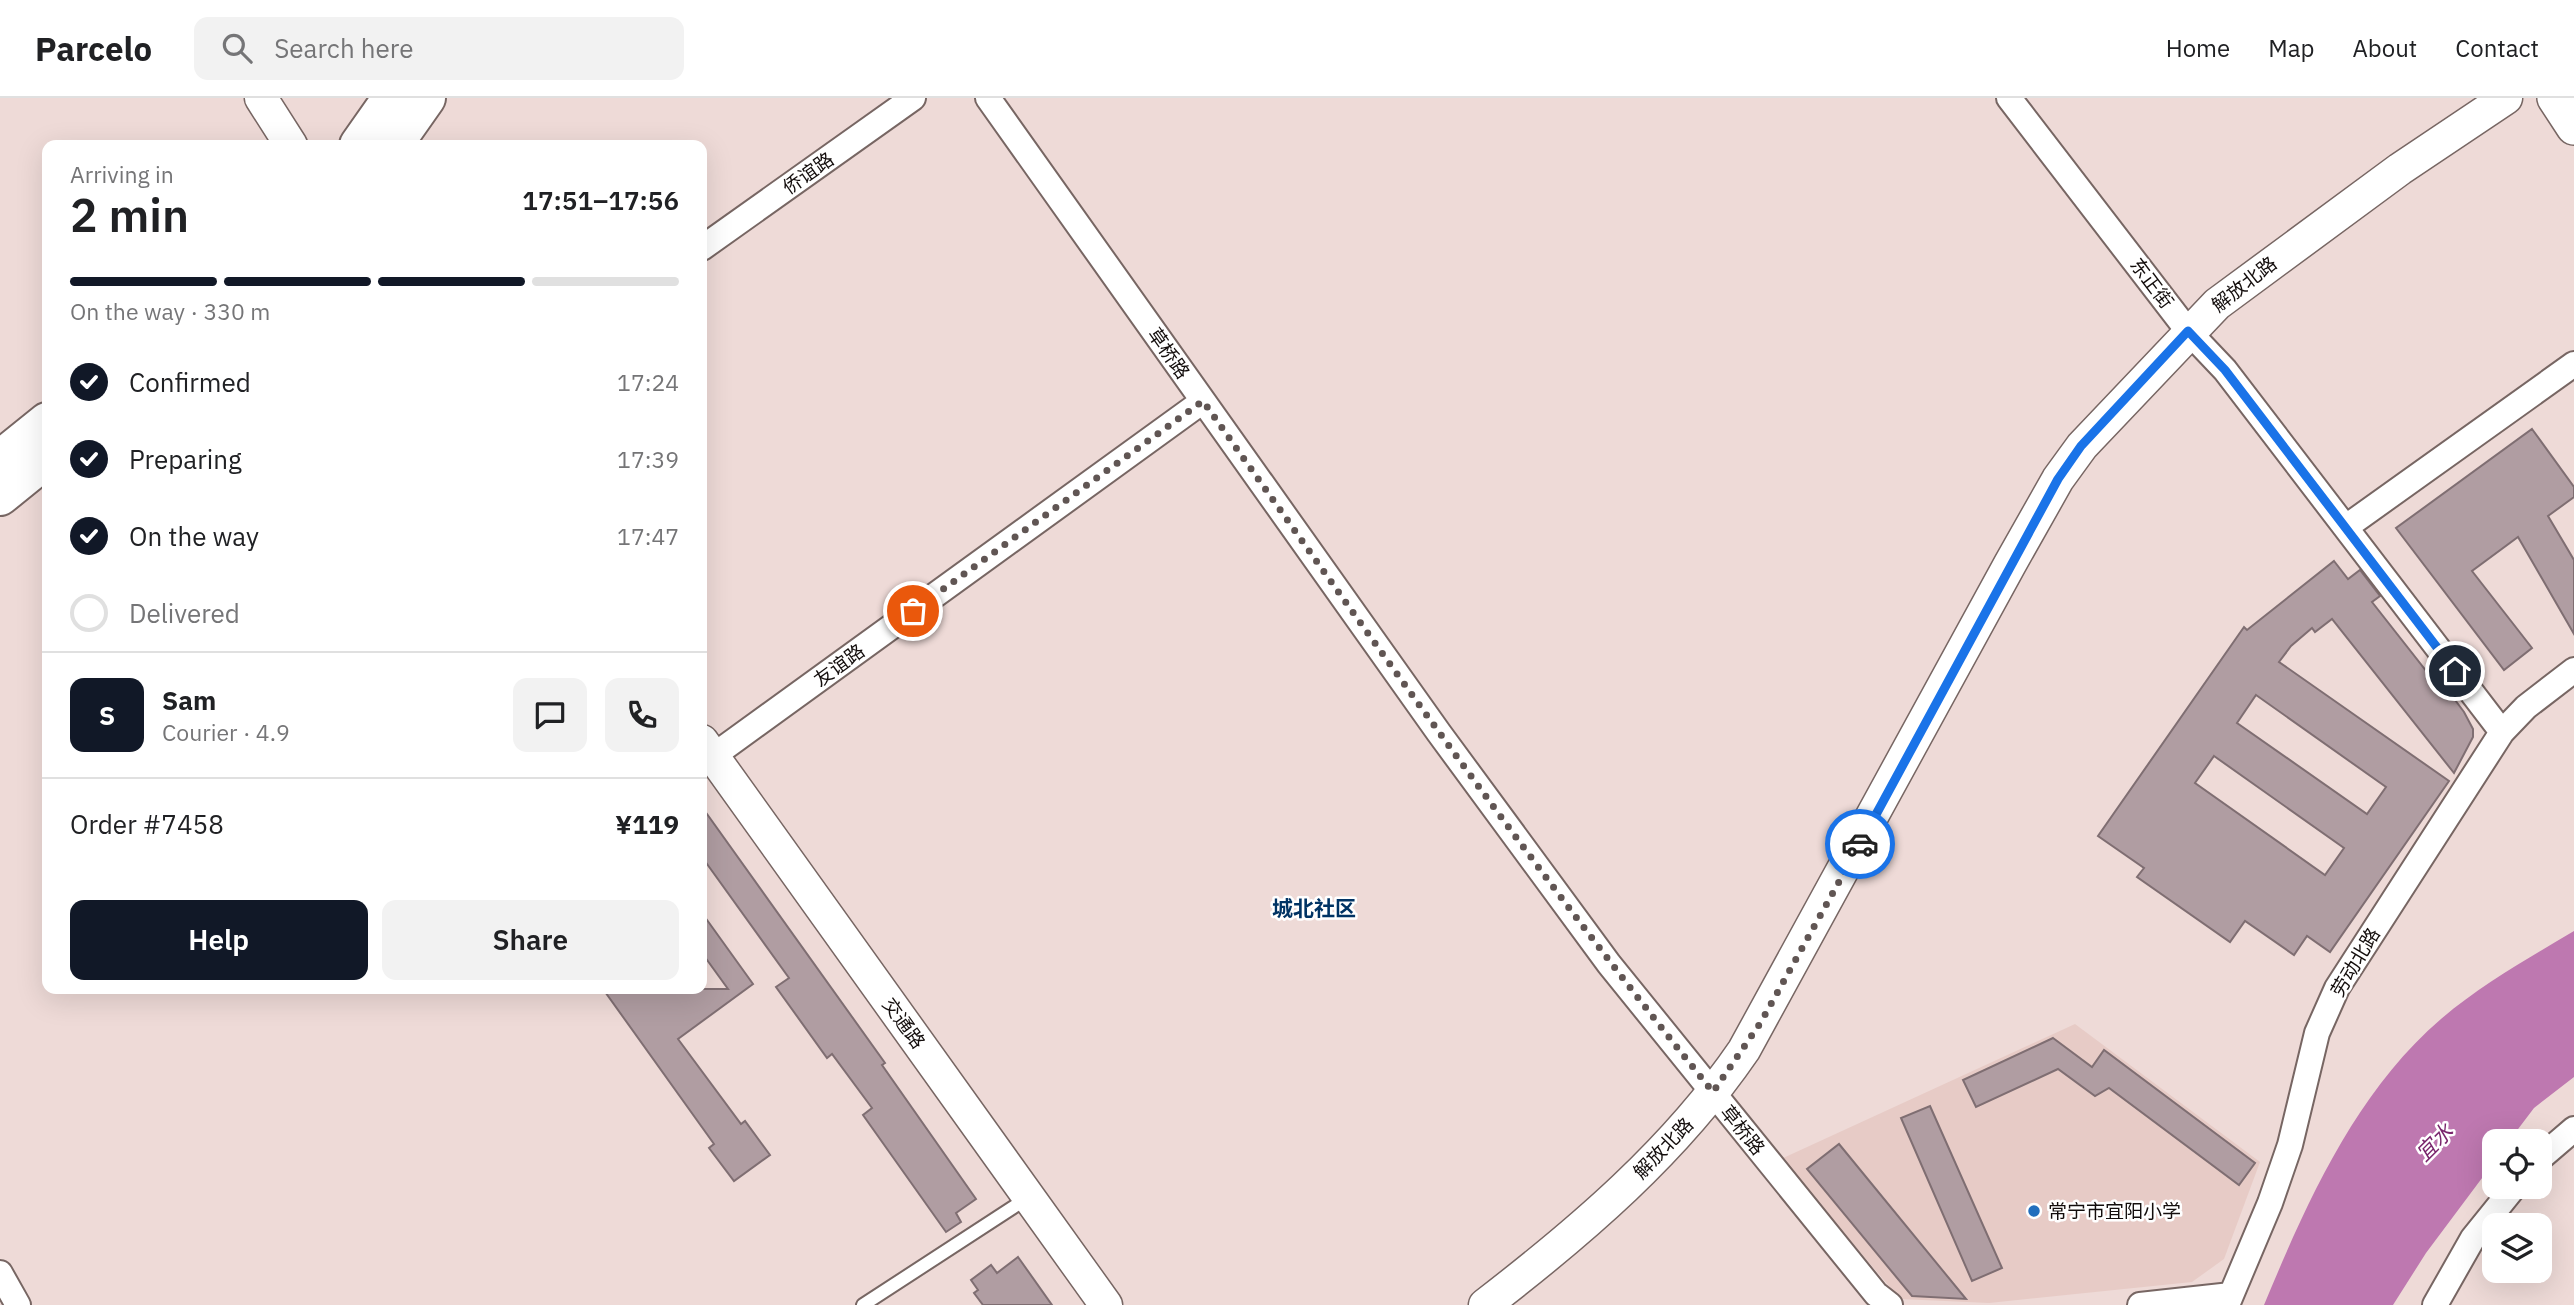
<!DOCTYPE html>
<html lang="en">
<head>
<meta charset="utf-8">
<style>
	body { margin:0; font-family:"IBM Plex Sans","Noto Sans SC",sans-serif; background:#f2f2f2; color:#202124; height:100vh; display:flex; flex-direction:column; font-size:26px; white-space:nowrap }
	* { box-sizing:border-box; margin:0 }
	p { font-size:23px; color:#757577 }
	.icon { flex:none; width:38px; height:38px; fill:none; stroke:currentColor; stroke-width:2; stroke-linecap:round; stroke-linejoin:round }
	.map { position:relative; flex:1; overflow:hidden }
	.drawer { position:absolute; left:42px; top:42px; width:665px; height:854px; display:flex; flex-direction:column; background:#fff; border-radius:14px; box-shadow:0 7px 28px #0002 }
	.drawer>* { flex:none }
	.buttons { position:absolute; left:2482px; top:1031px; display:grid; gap:14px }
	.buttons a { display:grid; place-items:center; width:70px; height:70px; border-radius:14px; background:#fff; box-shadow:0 7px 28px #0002; font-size:35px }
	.pin { position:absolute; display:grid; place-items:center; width:60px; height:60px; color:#fff; margin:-30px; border:4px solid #fff; border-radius:50%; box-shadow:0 2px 7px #0007 }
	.courier { position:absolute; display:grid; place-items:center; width:70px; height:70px; margin:-35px; border:5px solid #1a73e8; border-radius:50%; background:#fff; color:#222; box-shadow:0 2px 9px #0007 }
	.head em { font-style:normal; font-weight:600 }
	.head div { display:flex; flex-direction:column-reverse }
	.head { display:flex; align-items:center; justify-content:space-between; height:119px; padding:0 28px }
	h1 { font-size:46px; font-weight:600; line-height:52px }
	.bar { display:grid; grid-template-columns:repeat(4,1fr); gap:10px 7px; align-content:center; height:84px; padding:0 28px }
	.bar i { height:9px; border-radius:5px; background:#e0e0e0 }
	.bar .current { background:#111827 }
	.bar p { grid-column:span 4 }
	.line { display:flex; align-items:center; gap:18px; padding:0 28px; border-top:2px solid #e0e0e0 }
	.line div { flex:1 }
	.round { display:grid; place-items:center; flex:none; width:74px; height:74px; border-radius:14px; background:#f2f2f2 }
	ol { padding:0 28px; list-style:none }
	li { display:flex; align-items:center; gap:21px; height:77px }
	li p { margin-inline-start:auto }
	li .icon { padding:7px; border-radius:50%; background:#111827; color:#fff; stroke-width:4 }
	li:last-child { color:#757577 }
	li i { width:38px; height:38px; border:4px solid #e0e0e0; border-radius:50% }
	.action { display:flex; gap:14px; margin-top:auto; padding:14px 28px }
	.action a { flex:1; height:80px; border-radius:14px; background:#111827; color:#fff; font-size:28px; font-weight:600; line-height:80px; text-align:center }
	.action a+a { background:#f2f2f2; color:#202124 }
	header { display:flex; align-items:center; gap:42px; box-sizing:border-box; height:98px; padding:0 35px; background:#fff; border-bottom:2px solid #e0e0e0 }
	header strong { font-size:33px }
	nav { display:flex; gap:38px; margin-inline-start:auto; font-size:24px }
	.search { width:490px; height:63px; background:#f2f2f2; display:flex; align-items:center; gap:18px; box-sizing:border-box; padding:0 24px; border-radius:14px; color:#757577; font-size:26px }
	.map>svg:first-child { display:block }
	.built { fill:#e7cbc6 }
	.water { fill:#be78b0 }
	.building { fill:#b09da2; stroke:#7f6e72; stroke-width:2; fill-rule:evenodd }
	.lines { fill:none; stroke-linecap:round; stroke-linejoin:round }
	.service-casing { stroke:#776663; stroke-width:16 }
	.minor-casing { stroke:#776663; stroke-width:28 }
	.tertiary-casing { stroke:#776663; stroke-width:35 }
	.secondary-casing { stroke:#776663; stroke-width:38 }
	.primary-casing { stroke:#776663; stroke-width:42 }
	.service { stroke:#fff; stroke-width:12 }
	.minor { stroke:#fff; stroke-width:24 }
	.tertiary { stroke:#fff; stroke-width:32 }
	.secondary { stroke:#fff; stroke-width:35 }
	.primary { stroke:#fff; stroke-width:38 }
	.done { stroke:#605553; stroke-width:7; stroke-dasharray:0 12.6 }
	.route { stroke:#1a73e8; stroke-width:9 }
	.poi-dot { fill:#216ebd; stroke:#fff; stroke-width:2.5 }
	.labels { text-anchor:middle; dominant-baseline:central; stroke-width:5; stroke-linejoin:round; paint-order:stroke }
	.street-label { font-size:19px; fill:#130d0c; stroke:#fff }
	.poi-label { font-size:19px; fill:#130d0c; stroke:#fff; text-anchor:start }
	.neighbourhood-label { font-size:21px; font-weight:bold; fill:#003364; stroke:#fff }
	.water-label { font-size:21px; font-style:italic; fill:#79256c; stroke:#fff }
</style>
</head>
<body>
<header>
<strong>Parcelo</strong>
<div class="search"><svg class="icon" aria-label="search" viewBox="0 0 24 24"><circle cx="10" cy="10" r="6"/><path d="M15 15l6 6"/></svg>Search here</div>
<nav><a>Home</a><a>Map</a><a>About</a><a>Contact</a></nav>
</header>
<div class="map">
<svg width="2574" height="1207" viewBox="0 0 2574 1207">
	<rect width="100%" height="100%" fill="#eedad7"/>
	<path class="built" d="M2075,926l185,138 -36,97 -32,23 -203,21 -89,-4 -119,-140z"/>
	<path class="water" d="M2574,833v146l-40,31 -25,33h-15v21l-68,91 -33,52h-129c43,-103 91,-212 177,-286 41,-35 88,-61 133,-88z"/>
	<path class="building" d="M2532,331l42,58v10l-26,19 26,44v74l-56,-97 -46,34 60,77 -28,22 -108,-142z
		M2334,463l14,18 12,-9 20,26 -8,6 70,89 4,-3 18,24 9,17v8l-19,36 -122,-154 -17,13 -3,-4 -21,18 -12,16 170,119 -119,171 -23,-16 -13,19 -49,-34 -15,21 -93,-65 7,-9 -46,-32 146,-209 3,3zM2256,597l130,92 -19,27 -130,-91zM2214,658l130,92 -19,27 -130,-92z
		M702,709l183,256 -3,2 94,134 -20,14 5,9 -15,10 -83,-117 9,-7 -40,-54 -5,4 -51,-71 13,-9 -87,-121z
		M702,815l51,71 -75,55 63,85 4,-3 25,34 -36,26 -25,-33 5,-4 -111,-155h125l-26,-36z
		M2053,940l39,29 12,-17 151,113 -16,22 -130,-97 -14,8 -37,-27 -82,38 -13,-27z
		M1930,1008l72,162 -30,13 -71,-163z
		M1839,1046l127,155 -54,-3 -105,-127z
		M1018,1159l34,48h-69l-9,-12 4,-3 -7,-10 20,-15 6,8z"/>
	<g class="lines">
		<g class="service-casing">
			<path id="service" d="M863,1207l166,-108"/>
		</g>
		<g class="minor-casing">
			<path id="minor" d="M988,0l451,635 170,231 267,330 14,11
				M2009,0l179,233 37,39 277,362
				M702,150l211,-150
				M2346,429l228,-163
				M713,658l490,-355
				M2539,1061l35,-30
				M0,1175l18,32
				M2140,1207l91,-10
				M2227,1207l43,-102 20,-58 27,-112 20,-45 165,-256 24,-25 48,-37
				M2435,1207l38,-67 42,-52"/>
		</g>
		<g class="tertiary-casing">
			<path id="tertiary" d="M261,0l30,47
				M702,643l404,564
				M1485,1207c96,-74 190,-154 259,-255l266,-486 48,-85 24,-33 135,-142 183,-135 106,-71"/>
		</g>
		<g class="secondary-casing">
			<path id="secondary" d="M2555,0l19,29"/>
		</g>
		<g class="primary-casing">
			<path id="primary" d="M359,47l33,-47
				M393,47l33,-47
				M0,362l47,-38
				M0,398l47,-38"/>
		</g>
		<use href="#service" class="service"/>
		<use href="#minor" class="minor"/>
		<use href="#tertiary" class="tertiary"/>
		<use href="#secondary" class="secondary"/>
		<use href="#primary" class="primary"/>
	</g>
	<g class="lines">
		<path class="done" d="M913,513l290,-210c166,234 330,469 510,691l48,-70 99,-178"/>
		<path class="route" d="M1860,746l198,-365 23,-33 107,-115 37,39 230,301"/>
	</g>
	<circle class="poi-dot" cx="2034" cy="1113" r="7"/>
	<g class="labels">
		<g class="street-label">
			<text transform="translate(808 75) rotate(-35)">侨谊路</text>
			<text transform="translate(2152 185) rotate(53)">东正街</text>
			<text transform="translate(2244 186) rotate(-38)">解放北路</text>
			<text transform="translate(1169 255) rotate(55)">草桥路</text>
			<text transform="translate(839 567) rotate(-36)">友谊路</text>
			<text transform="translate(2355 864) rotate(-59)">劳动北路</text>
			<text transform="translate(904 925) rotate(54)">交通路</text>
			<text transform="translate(1743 1032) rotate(51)">草桥路</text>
			<text transform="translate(1663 1050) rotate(-46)">解放北路</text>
		</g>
		<g class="poi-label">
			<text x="2048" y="1113">常宁市宜阳小学</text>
		</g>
		<g class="neighbourhood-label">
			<text x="1314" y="810">城北社区</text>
		</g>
		<g class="water-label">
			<text transform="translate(2434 1044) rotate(-45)">宜水</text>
		</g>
	</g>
</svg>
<div class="buttons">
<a><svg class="icon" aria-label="locate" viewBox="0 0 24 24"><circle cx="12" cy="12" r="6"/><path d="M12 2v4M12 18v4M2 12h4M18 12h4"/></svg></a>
<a><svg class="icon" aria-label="layers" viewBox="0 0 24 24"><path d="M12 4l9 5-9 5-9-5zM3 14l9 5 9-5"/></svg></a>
</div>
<div class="pin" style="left:913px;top:513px;background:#ea580c"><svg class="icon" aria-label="bag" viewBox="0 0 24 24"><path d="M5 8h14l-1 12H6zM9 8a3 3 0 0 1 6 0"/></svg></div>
<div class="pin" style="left:2455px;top:573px;background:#1f2937"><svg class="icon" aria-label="home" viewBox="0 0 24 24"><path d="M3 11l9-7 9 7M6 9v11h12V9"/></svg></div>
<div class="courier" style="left:1860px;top:746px"><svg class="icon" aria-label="car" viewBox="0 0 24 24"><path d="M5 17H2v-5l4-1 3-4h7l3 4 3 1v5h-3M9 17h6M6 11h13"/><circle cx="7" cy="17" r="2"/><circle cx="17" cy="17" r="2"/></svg></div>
<section class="drawer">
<div class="head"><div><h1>2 min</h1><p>Arriving in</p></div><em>17:51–17:56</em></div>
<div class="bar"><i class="current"></i><i class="current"></i><i class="current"></i><i></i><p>On the way · 330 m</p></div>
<ol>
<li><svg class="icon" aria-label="check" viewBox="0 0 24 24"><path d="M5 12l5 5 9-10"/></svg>Confirmed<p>17:24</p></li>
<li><svg class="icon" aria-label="check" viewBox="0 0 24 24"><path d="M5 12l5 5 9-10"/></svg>Preparing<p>17:39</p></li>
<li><svg class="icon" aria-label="check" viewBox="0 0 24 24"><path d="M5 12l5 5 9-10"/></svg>On the way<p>17:47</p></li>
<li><i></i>Delivered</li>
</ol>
<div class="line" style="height:126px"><b class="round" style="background:#111827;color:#fff">S</b><div><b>Sam</b><p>Courier · 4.9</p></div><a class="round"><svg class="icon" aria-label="chat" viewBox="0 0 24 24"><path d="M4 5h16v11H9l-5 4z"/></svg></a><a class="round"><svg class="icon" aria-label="phone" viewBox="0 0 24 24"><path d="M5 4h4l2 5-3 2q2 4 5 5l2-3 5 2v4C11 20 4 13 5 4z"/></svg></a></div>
<div class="line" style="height:91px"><div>Order #7458</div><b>¥119</b></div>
<div class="action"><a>Help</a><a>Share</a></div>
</section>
</div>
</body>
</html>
